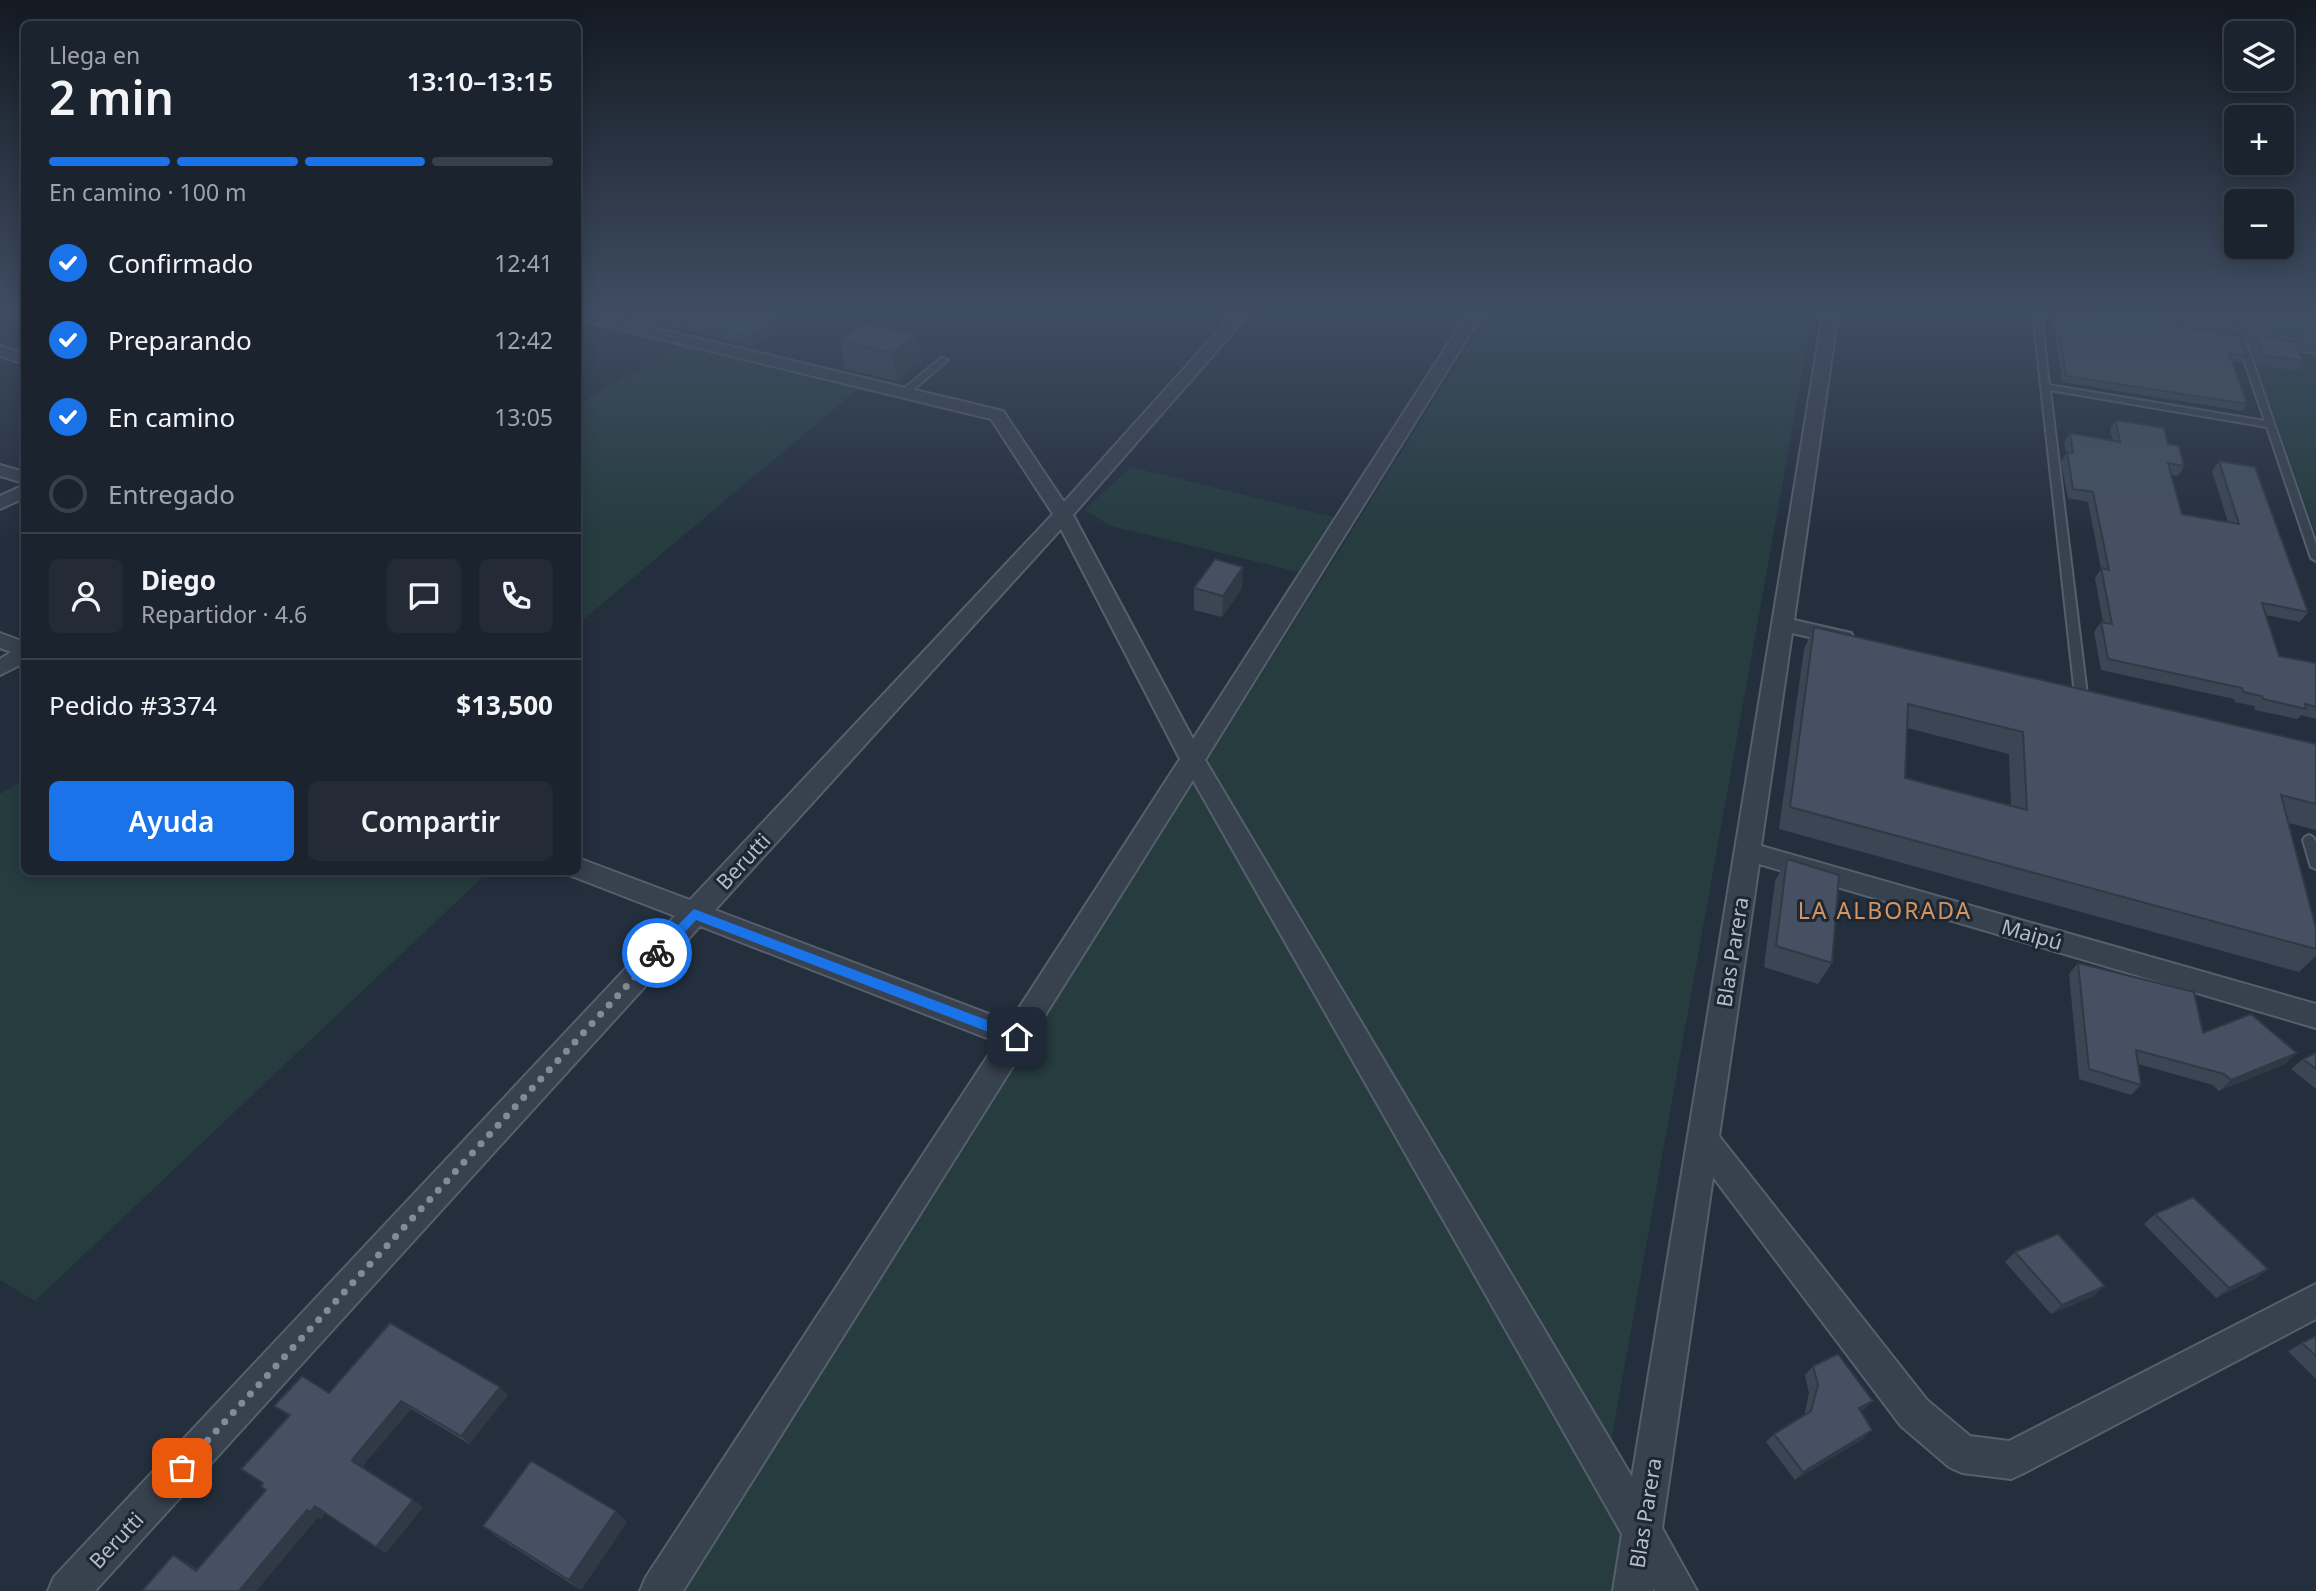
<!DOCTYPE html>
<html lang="es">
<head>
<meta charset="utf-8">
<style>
	body { margin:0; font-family:"Noto Sans",sans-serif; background:#242b36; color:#f1f3f6; height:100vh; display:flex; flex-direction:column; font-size:26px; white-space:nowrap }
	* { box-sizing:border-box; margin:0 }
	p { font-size:23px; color:#a0a4aa }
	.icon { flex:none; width:38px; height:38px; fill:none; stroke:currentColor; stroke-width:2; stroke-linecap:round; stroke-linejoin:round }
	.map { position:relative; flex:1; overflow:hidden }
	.panel { position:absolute; left:21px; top:21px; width:560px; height:854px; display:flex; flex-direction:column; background:#1b232e; border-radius:10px; box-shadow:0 4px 18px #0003,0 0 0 2px #39404a }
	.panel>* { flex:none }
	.fabs { position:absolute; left:2224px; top:21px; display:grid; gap:14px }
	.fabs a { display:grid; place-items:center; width:70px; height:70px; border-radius:10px; background:#1b232e; box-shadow:0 4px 18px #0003,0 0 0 2px #39404a; font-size:35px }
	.pin { position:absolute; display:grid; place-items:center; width:60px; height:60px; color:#fff; margin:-30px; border-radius:14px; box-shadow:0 4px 10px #0006 }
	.courier { position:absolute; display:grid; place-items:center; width:70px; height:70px; margin:-35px; border:5px solid #1a73e8; border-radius:50%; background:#fff; color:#222; box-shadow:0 2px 9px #0007 }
	.headline em { font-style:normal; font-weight:600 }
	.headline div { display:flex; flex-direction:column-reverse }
	.headline { display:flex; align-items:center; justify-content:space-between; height:119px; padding:0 28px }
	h1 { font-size:46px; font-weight:600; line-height:52px }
	.bar { display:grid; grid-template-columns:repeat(4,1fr); gap:10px 7px; align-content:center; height:84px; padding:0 28px }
	.bar i { height:9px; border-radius:5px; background:#39404a }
	.bar .active { background:#1a73e8 }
	.bar p { grid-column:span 4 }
	.line { display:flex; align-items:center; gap:18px; padding:0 28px; border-top:2px solid #39404a }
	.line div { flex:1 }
	.round { display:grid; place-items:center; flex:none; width:74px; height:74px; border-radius:10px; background:#242b36 }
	ol { padding:0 28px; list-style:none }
	li { display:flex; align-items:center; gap:21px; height:77px }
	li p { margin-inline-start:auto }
	li .icon { padding:7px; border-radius:50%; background:#1a73e8; color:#fff; stroke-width:4 }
	li:last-child { color:#a0a4aa }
	li i { width:38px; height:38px; border:4px solid #39404a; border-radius:50% }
	.cta { display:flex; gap:14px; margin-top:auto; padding:14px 28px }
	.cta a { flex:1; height:80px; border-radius:10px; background:#1a73e8; color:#fff; font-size:28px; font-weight:600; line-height:80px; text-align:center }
	.cta a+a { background:#242b36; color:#f1f3f6 }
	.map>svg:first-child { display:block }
	.green { fill:#263c3f }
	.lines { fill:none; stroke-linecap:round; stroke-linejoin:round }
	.lane-casing { stroke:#565f6c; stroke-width:4 }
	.street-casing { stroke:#565f6c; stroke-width:4 }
	.lane { fill:#38414e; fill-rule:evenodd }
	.street { fill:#38414e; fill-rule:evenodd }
	.wall { fill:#3b4654; fill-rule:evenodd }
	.shaded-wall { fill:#303945 }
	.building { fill:#455162; stroke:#303945; stroke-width:2; fill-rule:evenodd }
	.route { fill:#1a73e8 }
	.done { stroke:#828b98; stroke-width:7; stroke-dasharray:0 12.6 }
	.labels { text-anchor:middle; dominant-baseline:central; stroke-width:6; stroke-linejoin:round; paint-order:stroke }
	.street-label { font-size:21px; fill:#b4bcc9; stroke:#1d2633 }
	.neighbourhood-label { font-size:23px; letter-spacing:2px; fill:#d59563; stroke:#1d2633 }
</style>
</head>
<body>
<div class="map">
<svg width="2316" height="1591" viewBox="0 0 2316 1591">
	<rect width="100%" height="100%" fill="#242f3e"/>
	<path class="green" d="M1489,313h324l-202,1129 -405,-680z
		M688,341l177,42 -287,241v-220z
		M2248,342l68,11v181z
		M1131,467l203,50 -36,55 -187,-46 -27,-16z
		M1193,760l449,773 -9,58h-961z
		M24,779v93h464l-453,429 -35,-21v-486z"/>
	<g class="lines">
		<g class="lane-casing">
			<path id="lane" d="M2033,313h8l8,72 216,36 -29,-85 7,-2 73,210v17l-5,-3 -44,-131 -217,-37 37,305 -6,4 -6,-4z
				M941,358l7,2 -41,35h-6v-4z
				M2309,835l4,2 3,5v27l-5,-2 -1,-3 -7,-24 2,-3z"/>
		</g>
		<g class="street-casing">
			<path id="street" d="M578,313h13l412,98 61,91 170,-189h16l-177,202 120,224 275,-426h15l-278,447 427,717 191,-1164h15l-44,307 57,13 3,5 -3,5 -8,2 -51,-12 -31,213 555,158v24l-557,-164 -40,272 208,264 43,36 39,5 307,-157v35l-292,154 -13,6 -49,-6 -13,-6 -48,-41 -188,-249 -51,351 35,63h-42l-2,-3v3h-40l9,-57 -429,-754 -510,811h-43l6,-14 351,-535 -297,-116 -605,665h-47l6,-14 621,-661 -106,-41 -2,-3h11v-14l112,42 363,-386 -62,-95 -413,-100zM1061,529l119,230 -170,263 -295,-112z
				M2090,313h38l188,30v10l-219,-35z
				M0,346l24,8v10l-24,-8z
				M0,465l24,7v11l-24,-7z
				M24,485v13l-24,11v-13z
				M0,633l24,9v21l-24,12v-16l11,-7 -11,-4z"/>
		</g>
		<use href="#lane" class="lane"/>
		<use href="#street" class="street"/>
	</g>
	<path class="wall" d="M609,313h157l17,13 -29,20z
		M2052,313h47l147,43 -4,6 -10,-1 15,43 -4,7 -181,-29z
		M2136,313h180v29z
		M917,335l4,27 -24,19 -52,-12 -5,-28z
		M2256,335l47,26 -6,10 -41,-6 -6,-20z
		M2116,420l52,24 16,22 -6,10 -7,-1 11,39 46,8 -16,-51 7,-10 89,151 -8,10 -34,-7 13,41 37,7v56l-15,-4 -4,4 -42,-9 -1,-4 -19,-4 -1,-3 -133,-29 -7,-38 7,-10h2l-8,-44 6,-9 -13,-67 -20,-4 -7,-36 5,-9 -2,-10 6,-10 43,8 -3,-12z
		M1194,588h48l-20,29 -28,-7z
		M1814,627l502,117v86l-27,-7 27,105v28l-17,16 -520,-143 25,-180zM1907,728l102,26 2,52 -106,-28z
		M1787,859l45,104 -14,21 -54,-17 11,-86z
		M2078,963l125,70 82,31 -66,27 -6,-6 -75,-21 3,21 -10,10 -52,-16 -10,-105z
		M2316,1053v36l-25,-20 12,-10z
		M2155,1214l113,55 -13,10 -39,19 -72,-74z
		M2015,1252l79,44 -43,18 -46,-52z
		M2316,1336v43l-28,-28 14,-8z
		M1813,1366l60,35 -12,10 2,28 -68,41 -29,-38 8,-8 30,-18 5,-23 -4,-18z
		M329,1393l179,2 -39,49 -58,-35 -46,54 -2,5 60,39 -37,46 -61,-40 -4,6 -3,-2 -62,74h-114l44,-29 11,7 69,-79 -3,-7 26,-67 -15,-10z
		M627,1522l-46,68 -84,-53 -14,-11z"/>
	<path class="shaded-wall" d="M781,317l2,9 -29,20 -3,-9z
		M917,335l4,27 -24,19 -5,-28z
		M1243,567l-1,21 -20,29 1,-21z
		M2297,1053l-12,11 -66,27 12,-11z
		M2268,1269l-13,10 -39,19 13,-10z
		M2105,1286l-11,10 -43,18 11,-9z
		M500,1387l8,8 -39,49 -8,-8z
		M401,1401l10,8 -46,54 -2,6 -11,-8 3,-5z
		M1873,1401l-9,9 -14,7 9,-9z
		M1872,1430l-9,9 -68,41 8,-8z
		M413,1500l10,7 -37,46 -10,-6z
		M315,1506l10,7 -4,6 -3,-2 -62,74h-17l68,-81z
		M616,1511l11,11 -46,68 -12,-10z
		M173,1555l13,7 23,15 -13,-6z"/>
	<path class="building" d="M648,313h118l15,4 -30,20z
		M2057,313h42l141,23 6,20 -17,-3 18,51 -181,-28z
		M2183,313h133v21z
		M866,323l51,12 -25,18 -52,-12z
		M2256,335l39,7 8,19 -40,-6z
		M2116,420l48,8 4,16 11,2 5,20 -16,-3 14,51 57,10 -20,-63 36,6 53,145 -46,-9 17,53 37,7v44l-11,-3 1,5 -43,-10 -1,-3 -19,-4 -1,-4 -134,-29 -7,-37 11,2 -11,-56 8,2 -16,-78 -20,-3 -6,-37 6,1 -3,-20 50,9z
		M1215,559l28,8 -20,29 -29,-8z
		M1814,627l502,117v60l-35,-9 35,133v21l-526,-142zM1908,704l115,28 4,78 -122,-32z
		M1787,859l52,16 -7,88 -56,-17z
		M2078,963l116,29 9,41 48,-19 46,39 -66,27 -7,-6 -88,-24 5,35 -52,-16z
		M2316,1053v16l-13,-10z
		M2193,1197l75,72 -39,19 -74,-74z
		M2058,1234l47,52 -43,19 -47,-53z
		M390,1323l110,64 -39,49 -60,-35 -46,55 -3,5 61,39 -37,47 -61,-41 -5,6 -3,-2 -68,81h-97l31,-36 23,16 70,-81 -5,-4 2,-3 -22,-14 49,-54 -16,-9 28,-30 27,17z
		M2316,1336v20l-14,-13z
		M1838,1354l35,47 -14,7 13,22 -69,42 -29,-38 37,-23 7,-26 -5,-19z
		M531,1461l85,50 -47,69 -86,-54z"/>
	<linearGradient id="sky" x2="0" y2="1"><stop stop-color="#141a22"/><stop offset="0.58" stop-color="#3f4d63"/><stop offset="1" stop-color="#3f4d63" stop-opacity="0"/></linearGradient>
	<rect width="2316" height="536" fill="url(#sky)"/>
	<path class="route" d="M694,909l327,124 2,4 -2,4h-9l-316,-121 -34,37h-9v-7z"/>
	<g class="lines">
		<path class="done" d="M182,1468l475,-515"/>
	</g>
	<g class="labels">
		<g class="street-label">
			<text transform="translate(743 861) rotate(-47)">Berutti</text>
			<text transform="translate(2032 934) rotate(16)">Maipú</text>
			<text transform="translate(1732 952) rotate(-81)">Blas Parera</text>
			<text transform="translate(1645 1513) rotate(-81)">Blas Parera</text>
			<text transform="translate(116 1540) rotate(-47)">Berutti</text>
		</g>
		<g class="neighbourhood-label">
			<text x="1885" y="910">LA ALBORADA</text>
		</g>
	</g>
</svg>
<div class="fabs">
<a><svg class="icon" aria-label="layers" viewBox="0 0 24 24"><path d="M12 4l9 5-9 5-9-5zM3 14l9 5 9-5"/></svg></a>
<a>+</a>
<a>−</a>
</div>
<div class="pin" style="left:182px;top:1468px;background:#ea580c"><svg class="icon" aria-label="bag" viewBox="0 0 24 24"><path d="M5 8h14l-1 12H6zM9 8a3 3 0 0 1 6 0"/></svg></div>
<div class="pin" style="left:1017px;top:1037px;background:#1f2937"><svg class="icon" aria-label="home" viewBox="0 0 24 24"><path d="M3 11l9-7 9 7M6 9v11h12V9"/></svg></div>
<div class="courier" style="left:657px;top:953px"><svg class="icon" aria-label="bike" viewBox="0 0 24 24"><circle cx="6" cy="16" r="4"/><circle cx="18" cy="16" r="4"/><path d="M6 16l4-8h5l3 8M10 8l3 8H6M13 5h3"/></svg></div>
<section class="panel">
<div class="headline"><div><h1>2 min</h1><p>Llega en</p></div><em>13:10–13:15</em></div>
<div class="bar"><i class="active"></i><i class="active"></i><i class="active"></i><i></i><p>En camino · 100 m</p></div>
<ol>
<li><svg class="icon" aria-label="check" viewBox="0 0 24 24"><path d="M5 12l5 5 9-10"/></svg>Confirmado<p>12:41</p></li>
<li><svg class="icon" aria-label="check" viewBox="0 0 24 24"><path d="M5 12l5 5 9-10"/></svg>Preparando<p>12:42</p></li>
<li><svg class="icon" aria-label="check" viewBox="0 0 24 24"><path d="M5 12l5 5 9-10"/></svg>En camino<p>13:05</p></li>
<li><i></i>Entregado</li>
</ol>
<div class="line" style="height:126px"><a class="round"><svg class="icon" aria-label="person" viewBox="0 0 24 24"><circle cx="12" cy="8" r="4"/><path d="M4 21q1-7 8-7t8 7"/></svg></a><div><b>Diego</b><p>Repartidor · 4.6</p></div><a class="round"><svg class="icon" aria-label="chat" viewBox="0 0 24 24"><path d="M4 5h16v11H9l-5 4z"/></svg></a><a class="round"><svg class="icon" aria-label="phone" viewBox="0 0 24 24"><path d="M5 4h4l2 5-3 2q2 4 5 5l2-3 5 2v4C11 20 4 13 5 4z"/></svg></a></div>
<div class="line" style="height:91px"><div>Pedido #3374</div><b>$13,500</b></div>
<div class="cta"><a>Ayuda</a><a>Compartir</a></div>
</section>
</div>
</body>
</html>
